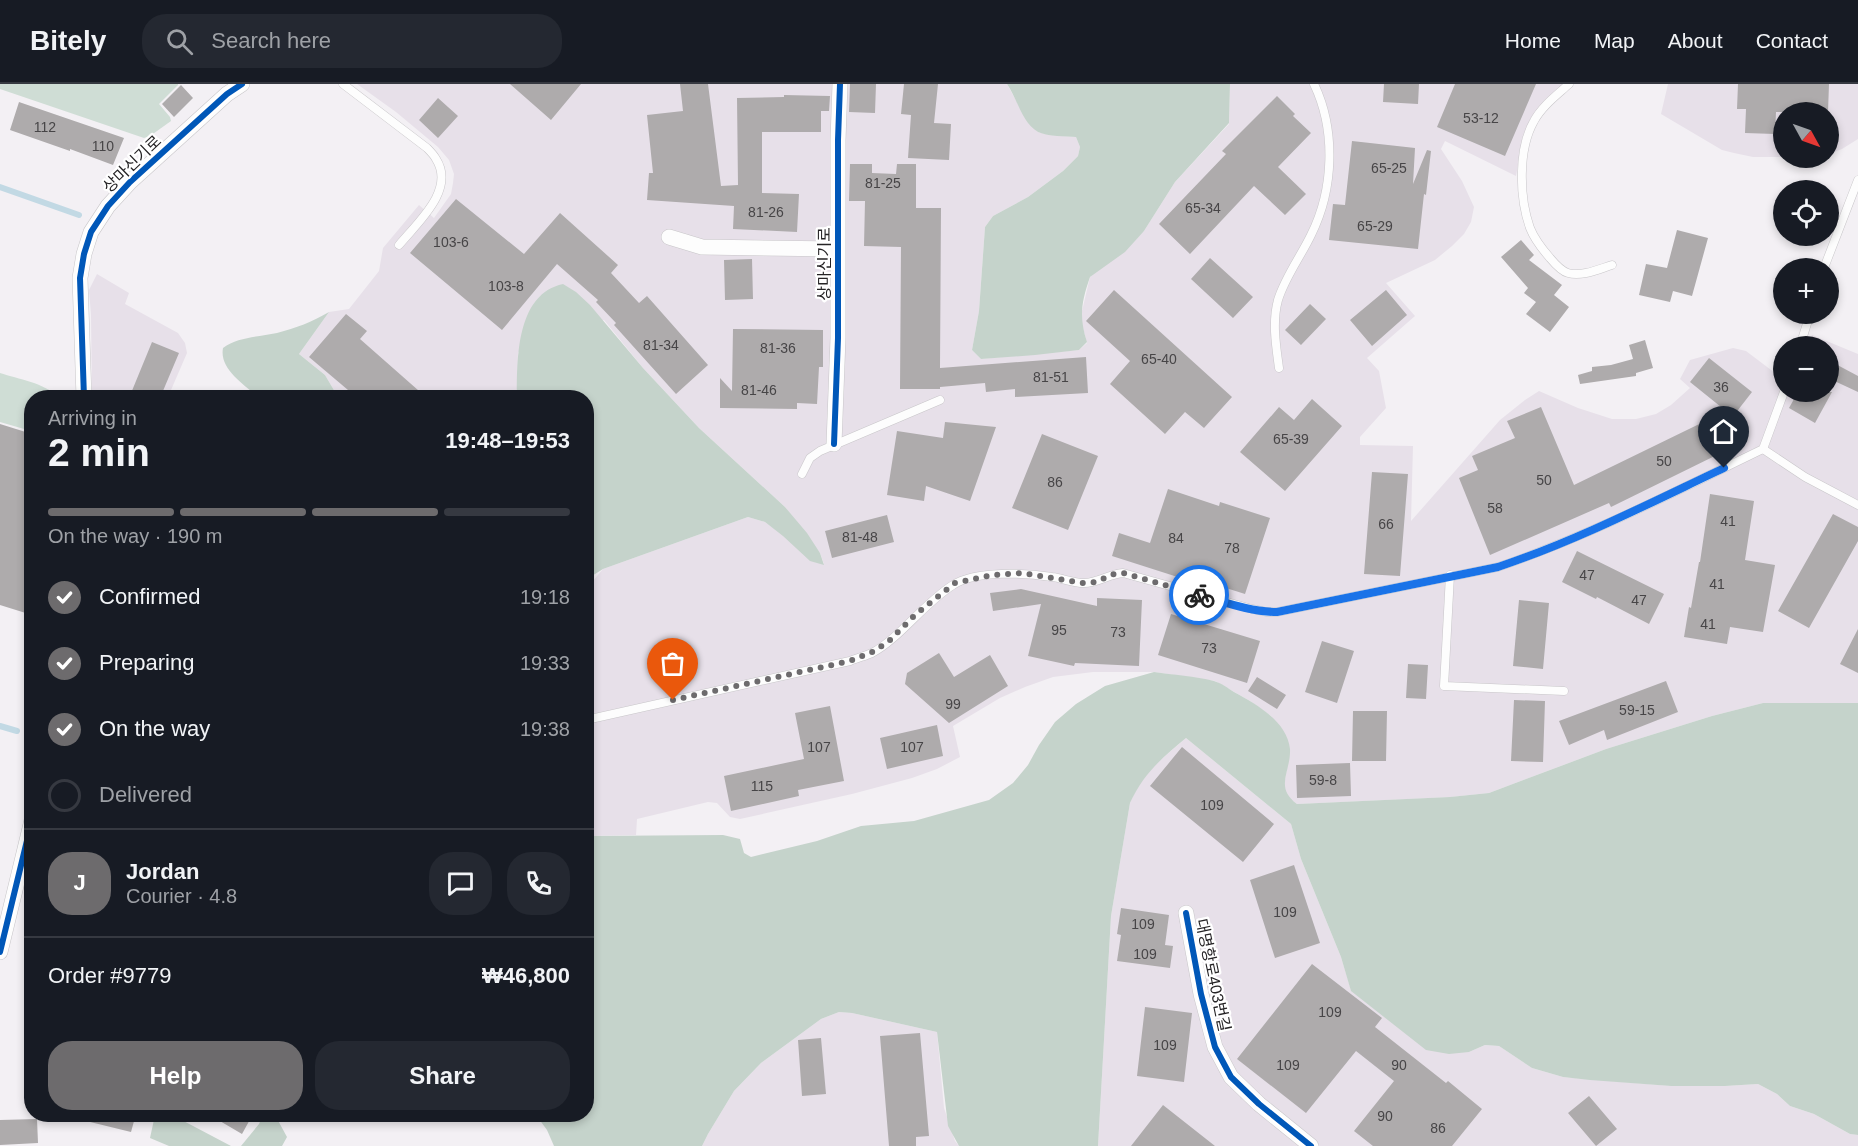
<!DOCTYPE html>
<html lang="en">
<head>
<meta charset="utf-8">
<style>
	body { margin:0; font-family:Arial,"Noto Sans KR",sans-serif; background:#242831; color:#f1f3f6; height:100vh; display:flex; flex-direction:column; font-size:22px; white-space:nowrap }
	* { box-sizing:border-box; margin:0 }
	p { font-size:20px; color:#9ea1a6 }
	.icon { flex:none; width:33px; height:33px; fill:none; stroke:currentColor; stroke-width:2; stroke-linecap:round; stroke-linejoin:round }
	.map { position:relative; flex:1; overflow:hidden }
	.panel { position:absolute; left:24px; top:306px; width:570px; height:732px; display:flex; flex-direction:column; background:#171b24; border-radius:24px; box-shadow:0 3px 9px #0003 }
	.panel>* { flex:none }
	.needle { width:39px; rotate:130deg }
	.controls { position:absolute; left:1773px; top:18px; display:grid; gap:12px }
	.controls a { display:grid; place-items:center; width:66px; height:66px; border-radius:50%; background:#171b24; box-shadow:0 3px 9px #0003; font-size:30px }
	.pin { position:absolute; display:grid; place-items:center; width:51px; height:51px; color:#fff; margin:-62px -26px; border-radius:50% 50% 50% 0; rotate:-45deg; box-shadow:0 0 6px #0007 }
	.pin .icon { rotate:45deg }
	.courier { position:absolute; display:grid; place-items:center; width:60px; height:60px; margin:-30px; border:4px solid #1a73e8; border-radius:50%; background:#fff; color:#222; box-shadow:0 2px 8px #0007 }
	.head em { font-style:normal; font-weight:700 }
	.head div { display:flex; flex-direction:column-reverse }
	.head { display:flex; align-items:center; justify-content:space-between; height:102px; padding:0 24px }
	h1 { font-size:39px; font-weight:700; line-height:45px }
	.bar { display:grid; grid-template-columns:repeat(4,1fr); gap:9px 6px; align-content:center; height:72px; padding:0 24px }
	.bar i { height:8px; border-radius:4px; background:#363941 }
	.bar .active { background:#6d6b6d }
	.bar p { grid-column:span 4 }
	.line { display:flex; align-items:center; gap:15px; padding:0 24px; border-top:2px solid #363941 }
	.line div { flex:1 }
	.round { display:grid; place-items:center; flex:none; width:63px; height:63px; border-radius:24px; background:#242831 }
	ol { padding:0 24px; list-style:none }
	li { display:flex; align-items:center; gap:18px; height:66px }
	li p { margin-inline-start:auto }
	li .icon { padding:6px; border-radius:50%; background:#6d6b6d; color:#fff; stroke-width:4 }
	li:last-child { color:#9ea1a6 }
	li i { width:33px; height:33px; border:3px solid #363941; border-radius:50% }
	.cta { display:flex; gap:12px; margin-top:auto; padding:12px 24px }
	.cta a { flex:1; height:69px; border-radius:24px; background:#6d6b6d; color:#fff; font-size:24px; font-weight:700; line-height:69px; text-align:center }
	.cta a+a { background:#242831; color:#f1f3f6 }
	header { display:flex; align-items:center; gap:36px; box-sizing:border-box; height:84px; padding:0 30px; background:#171b24; border-bottom:2px solid #363941 }
	header strong { font-size:28px }
	nav { display:flex; gap:33px; margin-inline-start:auto; font-size:21px }
	.search { width:420px; height:54px; background:#242831; display:flex; align-items:center; gap:15px; box-sizing:border-box; padding:0 21px; border-radius:24px; color:#9ea1a6; font-size:22px }
	.map>svg:first-child { display:block }
	.built { fill:#e7e0e9 }
	.green { fill:#cfddd5 }
	.forest { fill:#c5d3cb }
	.lines { fill:none; stroke-linecap:round; stroke-linejoin:round }
	.stream { stroke:#c2d9e4; stroke-width:6 }
	.building { fill:#aeabac }
	.service-casing { stroke:#c8c6c9; stroke-width:9 }
	.minor-casing { stroke:#c8c6c9; stroke-width:16 }
	.service { stroke:#fdfdfd; stroke-width:8 }
	.minor { stroke:#fdfdfd; stroke-width:15 }
	.cycleway-casing { stroke:#fff; stroke-width:10 }
	.cycleway { stroke:#0057b8; stroke-width:6 }
	.done { stroke:#6d6b6d; stroke-width:6; stroke-dasharray:0 10.8 }
	.route { stroke:#1a73e8; stroke-width:8 }
	.labels { text-anchor:middle; dominant-baseline:central; stroke-width:4.5; stroke-linejoin:round; paint-order:stroke }
	.number-label { font-size:14px; fill:#474547 }
	.street-label { font-size:16px; fill:#252325; stroke:#fff }
</style>
</head>
<body>
<header>
<strong>Bitely</strong>
<div class="search"><svg class="icon" aria-label="search" viewBox="0 0 24 24"><circle cx="10" cy="10" r="6"/><path d="M15 15l6 6"/></svg>Search here</div>
<nav><a>Home</a><a>Map</a><a>About</a><a>Contact</a></nav>
</header>
<div class="map">
<svg width="1858" height="1062" viewBox="0 0 1858 1062">
	<rect width="100%" height="100%" fill="#f3f0f4"/>
	<path class="built" d="M357,0h650l21,38 10,10 12,3 26,2 4,10 -2,9 -15,15 -35,26 -35,19 -8,11 -6,84 -7,39 9,9 98,-9 8,-7 -5,-19v-13l8,-34 54,-46 31,-49 54,-58 1,-40h333l-19,18 -14,17 -7,16 -7,41 -71,-35 -4,8 21,32 12,26 -3,15 -7,12 -12,12 -17,14 -49,23 29,33 -48,42 12,13 7,37 -26,29v8l53,1 -2,75 89,-101 25,-20 14,-9 39,17 34,11h24l20,-5 15,-9 19,-17 -10,-9 10,-19 43,-12 13,3 37,28 1,13h44v-46h-20l4,-11 46,19v349h-95l-51,13 -106,33 -117,44 -38,4 -154,7 -10,-7 -3,-12 6,-35 -19,-34 -21,-15 -35,-20 -61,-9h-61l-40,5 -28,10 -25,11 -47,28 7,31 -23,12 -25,9 -60,16 -112,25 -10,-2 -13,-14 -9,-1 -71,17 -1,16 -49,1v-248l16,-19 145,-52 17,5 59,42 -4,-11 -35,-46 -86,-79 -56,-60 -39,-48 -86,32 -1,45h-179l-13,-22 -26,-21 30,-42 20,-3 30,-38 4,-23 36,-43 15,13 17,-24 2,-11 1,-9 -5,-14 -11,-13 -42,-35z
		M1668,0h190v55l-16,10 -13,5 -1,-42h-44l-1,45h-30l-19,-4 -12,-3 -61,-36z
		M97,190l32,19 -4,11 53,29 7,10 2,10 -19,44h-76l-1,-82 -2,-25z
		M1186,654l105,86 10,35 40,98 10,33 118,62 16,-7 14,1 33,22 31,9 108,9h54l33,-2 19,10 13,12 24,8 36,20 8,1v11h-760l13,-230 19,-113 8,-17 12,-17z
		M839,928l13,1 85,19 7,76 11,33 4,5h-257l6,-12 26,-43 27,-28 60,-44z"/>
	<path class="green" d="M0,0h178v1l-19,19 11,13 1,4 -21,15 -6,2 -144,-49z
		M0,289c18,6 45,10 58,24l-26,1 -1,33 -31,-9z"/>
	<path class="forest" d="M1007,0h223l-1,39 -54,59 -31,49 -19,21 -35,25c-9,26 -11,40 -3,65l-8,8 -44,5 -54,4 -9,-9 7,-39 6,-84 8,-11 35,-19 35,-26 15,-15 2,-9 -4,-10c-11,-1 -27,0 -38,-5 -16,-9 -21,-34 -31,-48z
		M563,200l13,8 14,13 53,63 56,60 86,79 22,26 13,20 4,12 -14,-4 -27,-25 -18,-14 -17,-5 -145,52 -16,10 -1,-181 -69,-1c0,-37 -1,-103 46,-113z
		M329,228l-30,42 26,21 13,22h-80c-14,-13 -39,-28 -35,-49 15,-11 35,-11 54,-15 19,-5 35,-11 52,-21z
		M1154,588c19,3 41,4 60,9 7,2 14,7 20,11 22,12 53,29 56,57 1,23 -16,38 7,55l153,-7 39,-4 117,-44 106,-33 51,-13h95v432l-8,-1 -36,-20 -24,-8 -13,-12 -19,-10 -33,2h-54l-81,-6 -27,-3 -31,-9 -33,-22 -14,-1 -16,7 -20,2 -23,-4 -75,-59 -10,-34 -40,-98 -10,-35 -105,-86c-25,21 -42,35 -56,65l-19,113 -13,230h-139l-11,-20 -11,-94 -85,-19 -13,-1 -18,7 -60,44 -27,28 -26,43 -6,12h-148l-7,-16 -11,-15 50,-1 1,-278 136,-1 17,4 4,14 7,4 66,-16 44,-15 53,-5 75,-21 24,-17 15,-18 11,-20 16,-23 21,-18 29,-18z
		M155,1031l21,2 55,29h-62l-19,-8z
		M263,1031h12l12,22 -5,9h-41l18,-22z"/>
	<g class="lines">
		<path class="stream" d="M0,103l79,28
			M0,642l17,5"/>
	</g>
	<path class="building" d="M510,0h71l-30,36z
		M680,0h28l13,102 17,-1 -1,-87 47,-1v-2l46,1 -1,15h-8v21h-59v61l37,1 -2,38 -64,-3 1,-23 -87,-6 2,-27h4l-6,-58 36,-4z
		M850,0h26l-1,29 -26,-1z
		M904,0h34l-4,39 17,1 -2,36 -41,-2 3,-43 -10,-1z
		M1384,0h35l-1,20 -35,-2z
		M1455,0h81l-31,72 -68,-29z
		M1738,0h91l-1,28h-52l-1,22 -30,-1 1,-24h-9z
		M181,1l12,13 -19,19 -12,-13z
		M1277,12l18,18 -2,2 18,17 -33,34 28,27 -21,21 -31,-29 -64,68 -31,-30 67,-70 -4,-3z
		M438,14l20,18 -20,22 -19,-18z
		M19,18l105,36 -11,27 -43,-16v2l-60,-21z
		M1352,57l63,7 -2,36 14,-34 4,1 -5,44 -2,-1 -6,55 -89,-9 4,-36 12,1z
		M850,80h22v9l24,1 1,-10h19v44h25l-1,160 146,-11 2,36 -73,4v-8l-29,3 -1,-9 -45,4v2h-40l1,-142 -37,-1 1,-45h-16z
		M456,115l68,55 36,-41 58,52 -7,8 28,30 8,-7 61,69 -32,29 -62,-69 2,-2 -20,-21 2,-2 -41,-36 -55,66 -92,-77z
		M1677,146l31,8 -16,58 -19,-5 -3,11 -31,-7 7,-31 21,4z
		M1521,156l13,15 -5,5 33,25 -8,10 15,12 -19,25 -24,-18 10,-12 -12,-9 4,-5 -27,-31z
		M1210,174l43,39 -20,21 -42,-39z
		M752,175l1,40 -28,1 -1,-40z
		M1114,206l118,107 -28,31 -19,-16 -20,22 -55,-50 20,-23 -44,-40z
		M1386,206l21,25 -35,31 -22,-26z
		M1310,220l16,15 -25,26 -16,-15z
		M346,230l21,17 -7,8 67,59h-85l6,-8 -39,-33z
		M733,245l90,1v37h-4l-2,37 -20,-1v6l-77,-1v-30l12,13z
		M1645,256l8,28 -17,5v3l-56,8 -2,-9 14,-4v-4l19,-2 22,-6 -4,-14z
		M152,258l27,11 -19,45h-31z
		M1709,274l43,34 -28,36 9,19 -122,60 -2,-4 -119,52 -31,-77 19,-8 -6,-14 43,-18 -8,-17 34,-14 33,78 152,-74 -36,-29z
		M1828,276l30,16v16l-30,-14z
		M1798,308h34l-17,31 -26,-15z
		M1312,315l30,27 -57,65 -45,-39 39,-45 15,13z
		M945,338l51,5 -26,74 -44,-15 -2,15 -37,-6 10,-64 46,7z
		M0,340l32,10v181l-32,-10z
		M1042,350l56,22 -30,74 -56,-22z
		M1372,388l36,2 -8,102 -36,-2z
		M1168,405l51,17 1,-4 50,16 -25,76 -57,-18 -1,4 -75,-24 7,-23 31,10z
		M1710,410l44,7 -9,59 30,5 -12,67 -33,-5 -3,17 -43,-7 5,-30 2,1 8,-46h1z
		M1833,430l25,13v14l-49,87 -31,-17z
		M887,431l7,27 -62,16 -7,-27z
		M1577,467l87,43 -15,30 -52,-27 -1,2 -34,-17z
		M1021,505l76,17v-8l45,2 -3,66 -64,-3 -1,3 -46,-10 13,-52 -48,7 -3,-18z
		M1519,516l30,3 -6,66 -30,-3z
		M1171,530l89,27 -13,42 -89,-28z
		M1858,545v44l-18,-9z
		M1322,557l32,10 -17,52 -32,-11z
		M939,569l15,24 36,-22 18,31 -59,37 -44,-39 2,-11z
		M1408,580l20,1 -2,34 -20,-1z
		M1257,593l29,18 -9,14 -29,-18z
		M1666,597l12,31 -71,28 -3,-10 -35,15 -10,-24z
		M1514,616l31,1 -2,61 -32,-1z
		M830,622l14,75 -46,9 1,6 -68,15 -7,-35 80,-17 -9,-46z
		M1353,627h34l-1,50h-34z
		M937,641l6,31 -56,13 -7,-31z
		M1182,663l92,77 -31,38 -93,-76z
		M1350,679l1,33 -54,2 -1,-33z
		M1294,781l26,78 -45,15 -25,-78z
		M1121,824l48,7 -4,30 8,1 -3,22 -53,-7 4,-26 -4,-1z
		M1312,880l70,54 -7,9 71,56 2,-2 34,28 -30,37h-79l-19,-15 40,-50 -38,-30 -50,62 -69,-54z
		M1145,923l47,6 -8,69 -47,-6z
		M920,949l9,103 -13,1v9h-27l-9,-110z
		M821,954l5,56 -24,2 -4,-56z
		M1589,1012l28,33 -21,17 -28,-33z
		M1163,1021l52,41h-84z
		M82,1030h54l-5,18 -49,-12z
		M208,1030h45l-11,20z
		M37,1035l1,24 -38,2v-25z"/>
	<g class="lines">
		<g class="service-casing">
			<path id="service" d="M343,0l84,64c3,3 7,7 9,11 20,31 -19,64 -37,86
				M1569,0c-12,11 -27,22 -35,37 -16,28 -15,76 -4,107 4,10 13,22 20,30 5,6 11,13 18,15 14,4 31,-4 44,-8
				M1824,184l34,-88
				M1800,262l10,-32
				M1279,284c-3,-22 -7,-46 -1,-68 7,-23 23,-44 33,-65 23,-46 25,-105 3,-151
				M1763,365l42,28 53,28
				M802,390l8,-16 10,-7 120,-51
				M1450,491l-6,111 120,5
				M586,636l264,-59c7,-3 15,-5 22,-8 28,-15 52,-50 81,-68 23,-15 73,-12 99,-8 10,1 21,6 32,6 14,0 25,-9 39,-10l129,36 15,3h10l221,-45c91,-31 178,-76 265,-118l21,-57"/>
		</g>
		<g class="minor-casing">
			<path id="minor" d="M669,153l33,10 136,2
				M84,314l-4,-120 4,-24 7,-22 17,-26 22,-24 97,-88 15,-10
				M834,360l4,-106v-198l2,-56
				M1186,829l15,81 14,53 16,30 28,27 52,42
				M0,868l32,-132"/>
		</g>
		<use href="#service" class="service"/>
		<use href="#minor" class="minor"/>
		<g class="cycleway-casing">
			<path id="cycleway" d="M84,314l-4,-120 4,-24 7,-22 17,-26 22,-24 97,-88 15,-10
				M834,360l4,-106v-198l2,-56
				M1186,829l15,81 14,53 16,30 28,27 52,42
				M0,868l32,-132"/>
		</g>
		<use href="#cycleway" class="cycleway"/>
	</g>
	<g class="lines">
		<path class="done" d="M673,616l177,-39 22,-9 16,-10 27,-27 40,-32 37,-8 30,-2 61,10 13,-1 18,-8 9,-1 76,22"/>
		<path class="route" d="M1199,511c25,7 52,17 78,17l221,-45c78,-26 152,-64 226,-99"/>
	</g>
	<g class="labels">
		<g class="number-label">
			<text x="1481" y="34">53-12</text>
			<text x="45" y="43">112</text>
			<text x="103" y="62">110</text>
			<text x="1389" y="84">65-25</text>
			<text x="883" y="99">81-25</text>
			<text x="1203" y="124">65-34</text>
			<text x="766" y="128">81-26</text>
			<text x="1375" y="142">65-29</text>
			<text x="451" y="158">103-6</text>
			<text x="506" y="202">103-8</text>
			<text x="661" y="261">81-34</text>
			<text x="778" y="264">81-36</text>
			<text x="1159" y="275">65-40</text>
			<text x="1051" y="293">81-51</text>
			<text x="1721" y="303">36</text>
			<text x="759" y="306">81-46</text>
			<text x="1291" y="355">65-39</text>
			<text x="1664" y="377">50</text>
			<text x="1544" y="396">50</text>
			<text x="1055" y="398">86</text>
			<text x="1495" y="424">58</text>
			<text x="1728" y="437">41</text>
			<text x="1386" y="440">66</text>
			<text x="860" y="453">81-48</text>
			<text x="1176" y="454">84</text>
			<text x="1232" y="464">78</text>
			<text x="1587" y="491">47</text>
			<text x="1717" y="500">41</text>
			<text x="1639" y="516">47</text>
			<text x="1708" y="540">41</text>
			<text x="1059" y="546">95</text>
			<text x="1118" y="548">73</text>
			<text x="1209" y="564">73</text>
			<text x="953" y="620">99</text>
			<text x="1637" y="626">59-15</text>
			<text x="819" y="663">107</text>
			<text x="912" y="663">107</text>
			<text x="1323" y="696">59-8</text>
			<text x="762" y="702">115</text>
			<text x="1212" y="721">109</text>
			<text x="1285" y="828">109</text>
			<text x="1143" y="840">109</text>
			<text x="1145" y="870">109</text>
			<text x="1330" y="928">109</text>
			<text x="1165" y="961">109</text>
			<text x="1288" y="981">109</text>
			<text x="1399" y="981">90</text>
			<text x="1385" y="1032">90</text>
			<text x="1438" y="1044">86</text>
		</g>
		<g class="street-label">
			<text transform="translate(132 80) rotate(-44)">상마신기로</text>
			<text transform="translate(824 180) rotate(-90)">상마신기로</text>
			<text transform="translate(1213 891) rotate(78)">대명항로403번길</text>
		</g>
	</g>
</svg>
<div class="controls">
<a><svg class="needle" viewBox="-14 -14 28 28"><path d="M0-13l5 13h-10z" fill="#e53935"/><path d="M0 13l5-13h-10z" fill="#9ea1a6"/></svg></a>
<a><svg class="icon" aria-label="locate" viewBox="0 0 24 24"><circle cx="12" cy="12" r="6"/><path d="M12 2v4M12 18v4M2 12h4M18 12h4"/></svg></a>
<a>+</a>
<a>−</a>
</div>
<div class="pin" style="left:673px;top:616px;background:#ea580c"><svg class="icon" aria-label="bag" viewBox="0 0 24 24"><path d="M5 8h14l-1 12H6zM9 8a3 3 0 0 1 6 0"/></svg></div>
<div class="pin" style="left:1724px;top:384px;background:#1f2937"><svg class="icon" aria-label="home" viewBox="0 0 24 24"><path d="M3 11l9-7 9 7M6 9v11h12V9"/></svg></div>
<div class="courier" style="left:1199px;top:511px"><svg class="icon" aria-label="bike" viewBox="0 0 24 24"><circle cx="6" cy="16" r="4"/><circle cx="18" cy="16" r="4"/><path d="M6 16l4-8h5l3 8M10 8l3 8H6M13 5h3"/></svg></div>
<section class="panel">
<div class="head"><div><h1>2 min</h1><p>Arriving in</p></div><em>19:48–19:53</em></div>
<div class="bar"><i class="active"></i><i class="active"></i><i class="active"></i><i></i><p>On the way · 190 m</p></div>
<ol>
<li><svg class="icon" aria-label="check" viewBox="0 0 24 24"><path d="M5 12l5 5 9-10"/></svg>Confirmed<p>19:18</p></li>
<li><svg class="icon" aria-label="check" viewBox="0 0 24 24"><path d="M5 12l5 5 9-10"/></svg>Preparing<p>19:33</p></li>
<li><svg class="icon" aria-label="check" viewBox="0 0 24 24"><path d="M5 12l5 5 9-10"/></svg>On the way<p>19:38</p></li>
<li><i></i>Delivered</li>
</ol>
<div class="line" style="height:108px"><b class="round" style="background:#6d6b6d;color:#fff">J</b><div><b>Jordan</b><p>Courier · 4.8</p></div><a class="round"><svg class="icon" aria-label="chat" viewBox="0 0 24 24"><path d="M4 5h16v11H9l-5 4z"/></svg></a><a class="round"><svg class="icon" aria-label="phone" viewBox="0 0 24 24"><path d="M5 4h4l2 5-3 2q2 4 5 5l2-3 5 2v4C11 20 4 13 5 4z"/></svg></a></div>
<div class="line" style="height:78px"><div>Order #9779</div><b>₩46,800</b></div>
<div class="cta"><a>Help</a><a>Share</a></div>
</section>
</div>
</body>
</html>
